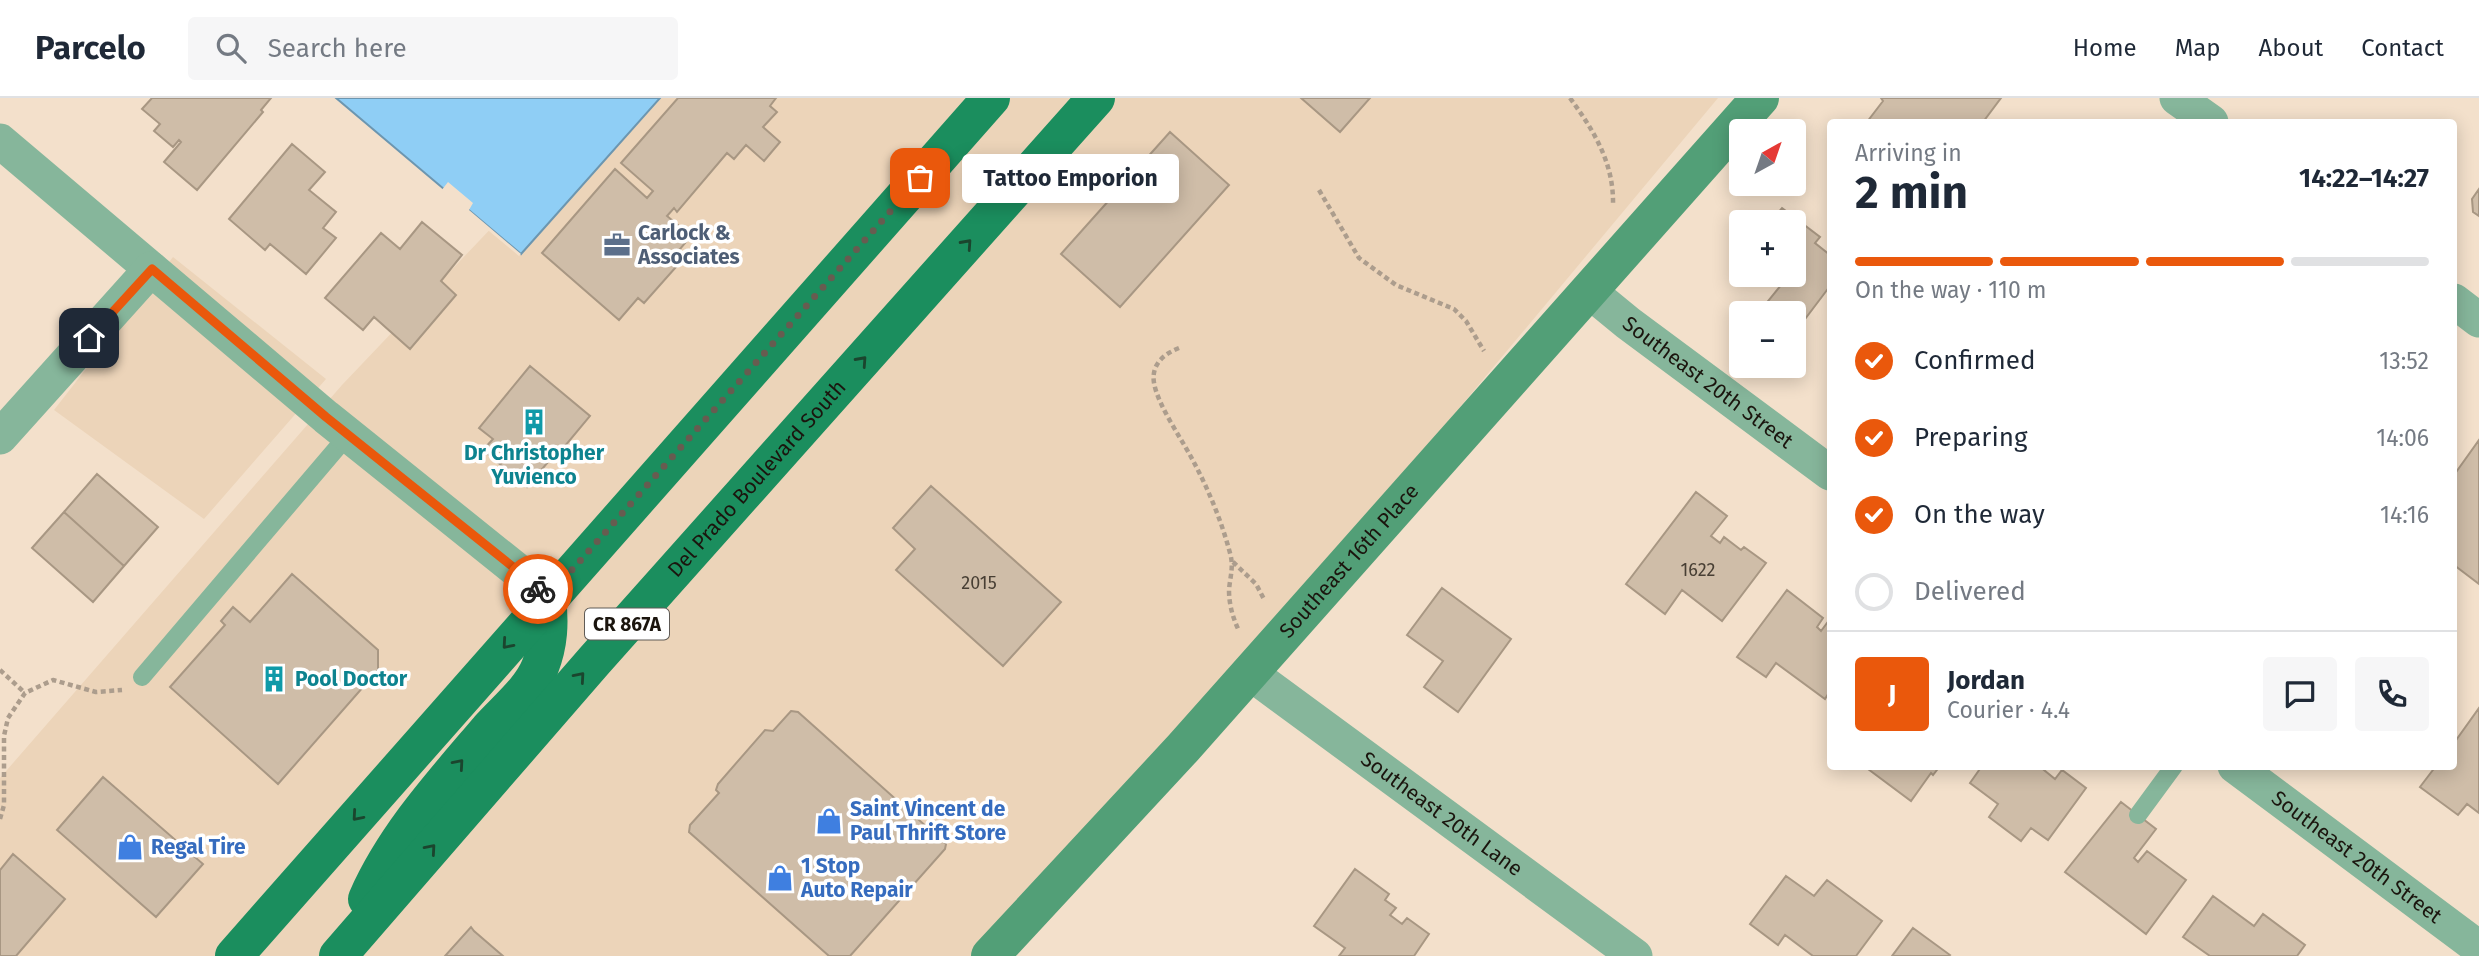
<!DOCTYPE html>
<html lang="en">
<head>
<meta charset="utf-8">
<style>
	body { margin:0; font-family:"Fira Sans",sans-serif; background:#f6f6f7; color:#1f2937; height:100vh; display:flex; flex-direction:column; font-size:26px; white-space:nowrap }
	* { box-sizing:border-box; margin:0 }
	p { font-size:23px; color:#747a83 }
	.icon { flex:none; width:38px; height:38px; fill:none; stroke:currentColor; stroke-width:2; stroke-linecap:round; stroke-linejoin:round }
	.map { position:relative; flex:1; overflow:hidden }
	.panel { position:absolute; left:1827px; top:21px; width:630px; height:651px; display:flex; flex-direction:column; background:#fff; border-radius:7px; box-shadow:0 4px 18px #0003 }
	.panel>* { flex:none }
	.needle { width:46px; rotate:40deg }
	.tools { position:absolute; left:1729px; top:21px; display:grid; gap:14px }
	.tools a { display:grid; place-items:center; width:77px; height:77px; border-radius:7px; background:#fff; box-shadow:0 4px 18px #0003; font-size:35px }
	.pin { position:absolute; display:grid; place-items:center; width:60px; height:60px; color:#fff; margin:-30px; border-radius:14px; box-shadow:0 4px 10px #0006 }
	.courier { position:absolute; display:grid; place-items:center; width:70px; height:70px; margin:-35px; border:5px solid #ea580c; border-radius:50%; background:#fff; color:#222; box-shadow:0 2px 9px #0007 }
	.bubble { position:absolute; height:49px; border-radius:7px; background:#fff; box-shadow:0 4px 18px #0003; font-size:23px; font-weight:700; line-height:49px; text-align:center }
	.overview em { font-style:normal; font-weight:700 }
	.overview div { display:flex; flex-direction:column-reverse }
	.overview { display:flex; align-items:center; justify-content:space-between; height:119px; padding:0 28px }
	h1 { font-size:46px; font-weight:700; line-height:52px }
	.bar { display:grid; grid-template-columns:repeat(4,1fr); gap:10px 7px; align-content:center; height:84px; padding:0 28px }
	.bar i { height:9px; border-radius:5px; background:#e0e1e3 }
	.bar .selected { background:#ea580c }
	.bar p { grid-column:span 4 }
	.line { display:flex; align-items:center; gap:18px; padding:0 28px; border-top:2px solid #e0e1e3 }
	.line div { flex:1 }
	.round { display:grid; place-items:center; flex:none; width:74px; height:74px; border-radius:7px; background:#f6f6f7 }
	ol { padding:0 28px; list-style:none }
	li { display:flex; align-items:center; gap:21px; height:77px }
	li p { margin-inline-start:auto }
	li .icon { padding:7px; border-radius:50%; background:#ea580c; color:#fff; stroke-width:4 }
	li:last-child { color:#747a83 }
	li i { width:38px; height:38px; border:4px solid #e0e1e3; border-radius:50% }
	header { display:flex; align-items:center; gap:42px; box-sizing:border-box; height:98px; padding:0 35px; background:#fff; border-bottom:2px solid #e0e1e3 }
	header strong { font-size:33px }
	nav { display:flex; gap:38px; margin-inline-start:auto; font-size:24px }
	.search { width:490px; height:63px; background:#f6f6f7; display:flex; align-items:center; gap:18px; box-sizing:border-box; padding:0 24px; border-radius:7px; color:#747a83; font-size:26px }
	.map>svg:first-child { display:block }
	.built { fill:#ecd4b9 }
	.water { fill:#8fcef5; stroke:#6c96b0; stroke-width:2 }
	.pier { fill:#f3e0cb }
	.building { fill:#cfbda8; stroke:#a89783; stroke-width:2 }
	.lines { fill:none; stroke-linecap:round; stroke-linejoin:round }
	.path { stroke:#ac9d8d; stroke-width:4.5; stroke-dasharray:5 3.5; stroke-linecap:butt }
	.lane { stroke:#86b69b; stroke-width:18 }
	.street { stroke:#86b69b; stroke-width:35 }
	.secondary { stroke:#529f77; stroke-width:38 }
	.primary { stroke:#1b8e5e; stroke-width:38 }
	.oneway { stroke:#1b452e }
	.done { stroke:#675c50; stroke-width:7; stroke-dasharray:0 12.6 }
	.route { stroke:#ea580c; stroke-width:9 }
	.labels { text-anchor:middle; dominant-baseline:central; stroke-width:7; stroke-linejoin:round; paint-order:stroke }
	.number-label { font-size:18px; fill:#483f34 }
	.shield { fill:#fff; stroke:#5f5b56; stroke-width:2 }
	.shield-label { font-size:19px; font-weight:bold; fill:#1b150e }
	.service-label { font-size:21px; font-weight:bold; fill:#4e5e75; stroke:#fff; text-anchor:start }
	.street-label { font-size:21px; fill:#1b150e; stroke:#fff }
	.culture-label { font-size:21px; font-weight:bold; fill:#0d838f; stroke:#fff }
	.shop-label { font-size:21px; font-weight:bold; fill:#366cbe; stroke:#fff; text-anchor:start }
</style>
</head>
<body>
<header>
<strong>Parcelo</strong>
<div class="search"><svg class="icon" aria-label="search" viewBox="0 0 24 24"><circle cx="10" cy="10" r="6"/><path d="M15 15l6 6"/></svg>Search here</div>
<nav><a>Home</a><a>Map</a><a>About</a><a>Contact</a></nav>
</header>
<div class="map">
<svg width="2479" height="858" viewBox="0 0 2479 858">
	<rect width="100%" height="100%" fill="#f3e0cb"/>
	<path class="built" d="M615,0h1103l-716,858h-1002v-178l342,-393z
		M173,159l153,122 -122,140 -150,-109z"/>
	<path class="water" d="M336,0h324l-139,156z"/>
	<path class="pier" d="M448,84l25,21 -4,7 52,44 -2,2 -78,-65z"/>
	<path class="building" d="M152,0h119l-10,12 2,2 -66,78 -33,-28 17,-20 -2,-2 -6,7 -19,-16 6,-7 -18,-15z
		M678,0h98l-6,8 7,6 -14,15 17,15 -16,19 -18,-16 -12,14 -7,-6 -50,59 -3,-4 -7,8 24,20 -21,25 6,6 -32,36 -6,-5 -19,22 -77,-67 73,-84 32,29 6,-7 -32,-28z
		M1301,0h69l-30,34z
		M1881,0h120l-18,24h-116l16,-21z
		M1170,34l59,53 -109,122 -59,-53z
		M292,46l33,28 -16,18 27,22 -13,16 13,10 -30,36 -36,-30 -5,6 -36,-31z
		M2479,91v27l-6,-4 -1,-13z
		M1782,110l38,29 -5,6 15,12v31l-34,45 -2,-1v-17h-21l-9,-7 22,-27 -5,-4h13v-53h-24z
		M422,124l40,33 -21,26 15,14 -46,54 -36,-32 -11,13 -38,-32 56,-65 19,16z
		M530,268l60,50 -35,42 -2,-2 -26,31 -44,-37 10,-11 -14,-11z
		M2479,342v144l-25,-19v-90z
		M97,376l61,53 -34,39 -60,-54z
		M931,388l130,116 -58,64 -107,-96 19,-21 -22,-21z
		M1696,394l31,24 -16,20 9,7 4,-6 17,13 3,-3 22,16 -44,58 -40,-31 -17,24 -39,-30z
		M64,414l60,54 -31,36 -61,-54z
		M292,476l86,76v20l-100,114 -108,-97 55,-62 -4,-4 12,-14 17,15z
		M1442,490l69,51 -53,73 -34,-25 19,-26 -36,-26z
		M1787,492l36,28 -6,9 4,4 9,-12v72l-5,8 -49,-36 -10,14 -29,-20z
		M2479,610v105l-12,-9 -9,11 -38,-28 16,-21h18v-23z
		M791,613l7,1 148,132 -1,5 -95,107h-21l-140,-124 1,-7 29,-32 -3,-3 2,-6 47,-54 8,1z
		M1864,668h76l-7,9 -2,-2 -20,28z
		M1982,668h65l-3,4 11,9 7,-9 24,18 -38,52 -17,-12 -10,13 -32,-24 9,-13 -28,-21z
		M103,679l100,87 -47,53 -99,-87z
		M2121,704l35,27 -22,29 4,4 9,-11 39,29 -40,54 -81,-62z
		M13,756l52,45 -49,57h-16v-86z
		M1355,771l34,25 -4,6 11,8 -6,7 12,9 5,-6 22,16 -15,22h-75l6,-8 -31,-22z
		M1786,778l28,20 13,-16 55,41 -26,35h-43l-28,-21 -7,10 -28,-21z
		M2213,798l41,30 9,-12 42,31 -8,11h-87l-27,-19z
		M471,829l3,4 29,25h-58z
		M1913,830l37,27 -1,1h-57z"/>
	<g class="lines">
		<path class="path" d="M1570,0c24,33 44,65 43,107
			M1319,92l40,68 37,27 58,24 12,12 18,30
			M1179,250c-15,6 -28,16 -25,35 4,22 25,52 36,72 17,31 31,64 40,98 4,14 0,24 -1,37 0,15 4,28 10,41
			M1233,464l23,22 9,17
			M0,572l25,23
			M0,721l4,-14v-69l4,-18 17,-25 28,-13 43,12 26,-2"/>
		<path class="lane" d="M142,579l206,-242
			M2138,717l36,-49"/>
		<g class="street">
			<path d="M2177,0l34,24"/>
			<path d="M0,43l326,276 192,154 29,27"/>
			<path id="s1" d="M1589,193l39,32 202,150"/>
			<path d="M2454,203l25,19"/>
			<path d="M0,339l151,-168"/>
			<path id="s2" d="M1250,575l385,283"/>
			<path id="s3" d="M2235,668l244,182"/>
		</g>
		<path class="secondary" id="s4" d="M990,858l193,-208 577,-650"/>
		<g class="primary">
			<path d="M367,801c28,-64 77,-117 122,-170 17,-19 42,-39 51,-62 9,-23 10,-44 7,-69"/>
			<path d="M234,858l757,-858"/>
			<path id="s5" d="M338,858l256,-295 502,-563"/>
		</g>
	</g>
	<defs><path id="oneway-chevron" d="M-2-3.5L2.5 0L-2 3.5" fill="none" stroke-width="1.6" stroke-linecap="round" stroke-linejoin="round" transform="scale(1.75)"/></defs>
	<g class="oneway">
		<use href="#oneway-chevron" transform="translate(967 146) rotate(-48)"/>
		<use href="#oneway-chevron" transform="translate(862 263) rotate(-48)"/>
		<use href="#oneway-chevron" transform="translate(507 546) rotate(131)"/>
		<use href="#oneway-chevron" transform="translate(580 579) rotate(-49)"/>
		<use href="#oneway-chevron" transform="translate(459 666) rotate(-49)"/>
		<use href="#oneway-chevron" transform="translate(357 718) rotate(131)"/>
		<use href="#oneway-chevron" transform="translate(431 751) rotate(-49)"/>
	</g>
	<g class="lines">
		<path class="done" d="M538,491l9,9 373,-420"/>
		<path class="route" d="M89,240l63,-69 174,148 192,154 20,18"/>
	</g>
	<defs>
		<g id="office-bare" transform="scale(2.1)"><path d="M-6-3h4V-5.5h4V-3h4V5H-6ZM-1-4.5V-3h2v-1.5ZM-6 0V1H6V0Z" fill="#5c6f8a" stroke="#fff" stroke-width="2.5" paint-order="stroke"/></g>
		<g id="building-bare" transform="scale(2.1)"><path d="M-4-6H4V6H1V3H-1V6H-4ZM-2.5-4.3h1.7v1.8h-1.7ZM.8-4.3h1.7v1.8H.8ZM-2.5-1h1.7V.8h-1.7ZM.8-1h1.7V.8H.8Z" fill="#0f9aa8" stroke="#fff" stroke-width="2.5" paint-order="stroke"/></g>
		<g id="shop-bare" transform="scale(2.1)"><path d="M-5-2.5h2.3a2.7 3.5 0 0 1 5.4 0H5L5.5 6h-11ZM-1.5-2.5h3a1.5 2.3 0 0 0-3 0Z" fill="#3f7fe0" stroke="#fff" stroke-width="2.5" paint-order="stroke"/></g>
	</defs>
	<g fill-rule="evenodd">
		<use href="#office-bare" x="617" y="147"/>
		<use href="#building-bare" x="534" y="324"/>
		<use href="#building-bare" x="274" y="581"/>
		<use href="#shop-bare" x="829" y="723"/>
		<use href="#shop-bare" x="130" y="749"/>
		<use href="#shop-bare" x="780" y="780"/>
	</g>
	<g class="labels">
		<g class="number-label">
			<text x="1698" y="472">1622</text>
			<text x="979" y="485">2015</text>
		</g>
		<rect class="shield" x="585" y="510.5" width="84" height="31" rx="5"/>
		<g class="shield-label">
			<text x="627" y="526">CR 867A</text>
		</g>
		<g class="service-label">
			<text x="638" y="135">Carlock &amp;<tspan x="638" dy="24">Associates</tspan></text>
		</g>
		<g class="street-label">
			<text stroke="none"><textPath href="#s1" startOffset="150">Southeast 20th Street</textPath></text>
			<text stroke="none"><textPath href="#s5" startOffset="635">Del Prado Boulevard South</textPath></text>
			<text stroke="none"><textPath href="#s4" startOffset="534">Southeast 16th Place</textPath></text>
			<text stroke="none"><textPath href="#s2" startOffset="238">Southeast 20th Lane</textPath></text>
			<text stroke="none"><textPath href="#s3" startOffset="152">Southeast 20th Street</textPath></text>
		</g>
		<g class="culture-label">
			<text x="534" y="355">Dr Christopher<tspan x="534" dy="24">Yuvienco</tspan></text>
			<text x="295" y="581" text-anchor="start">Pool Doctor</text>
		</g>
		<g class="shop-label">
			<text x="850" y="711">Saint Vincent de<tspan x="850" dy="24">Paul Thrift Store</tspan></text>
			<text x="151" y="749">Regal Tire</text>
			<text x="801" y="768">1 Stop<tspan x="801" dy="24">Auto Repair</tspan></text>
		</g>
	</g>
</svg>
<div class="tools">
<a><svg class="needle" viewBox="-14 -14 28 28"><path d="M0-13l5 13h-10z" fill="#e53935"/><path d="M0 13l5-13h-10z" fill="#747a83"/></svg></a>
<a>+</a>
<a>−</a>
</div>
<div class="pin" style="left:920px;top:80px;background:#ea580c"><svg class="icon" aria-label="bag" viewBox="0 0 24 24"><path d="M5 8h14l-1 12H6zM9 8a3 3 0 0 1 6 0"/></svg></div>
<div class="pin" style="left:89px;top:240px;background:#1f2937"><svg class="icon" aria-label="home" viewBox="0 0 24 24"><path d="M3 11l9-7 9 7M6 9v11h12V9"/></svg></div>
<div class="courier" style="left:538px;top:491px"><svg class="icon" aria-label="bike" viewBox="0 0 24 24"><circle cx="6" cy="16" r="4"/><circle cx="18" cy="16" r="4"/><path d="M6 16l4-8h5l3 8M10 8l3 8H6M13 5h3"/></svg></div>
<div class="bubble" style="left:962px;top:56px;width:217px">Tattoo Emporion</div>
<section class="panel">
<div class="overview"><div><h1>2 min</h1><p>Arriving in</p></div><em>14:22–14:27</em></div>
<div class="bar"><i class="selected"></i><i class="selected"></i><i class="selected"></i><i></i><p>On the way · 110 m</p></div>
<ol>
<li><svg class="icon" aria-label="check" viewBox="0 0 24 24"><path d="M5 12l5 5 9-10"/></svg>Confirmed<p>13:52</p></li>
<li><svg class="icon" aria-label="check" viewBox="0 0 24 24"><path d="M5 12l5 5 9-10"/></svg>Preparing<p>14:06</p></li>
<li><svg class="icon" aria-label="check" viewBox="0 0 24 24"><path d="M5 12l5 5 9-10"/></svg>On the way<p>14:16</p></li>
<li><i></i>Delivered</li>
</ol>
<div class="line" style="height:126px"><b class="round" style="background:#ea580c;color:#fff">J</b><div><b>Jordan</b><p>Courier · 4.4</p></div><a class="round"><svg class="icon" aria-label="chat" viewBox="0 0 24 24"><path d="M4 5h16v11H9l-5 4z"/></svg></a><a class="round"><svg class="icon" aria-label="phone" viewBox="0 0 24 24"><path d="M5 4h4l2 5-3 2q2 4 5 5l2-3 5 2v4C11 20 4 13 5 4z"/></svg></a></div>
</section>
</div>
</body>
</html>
